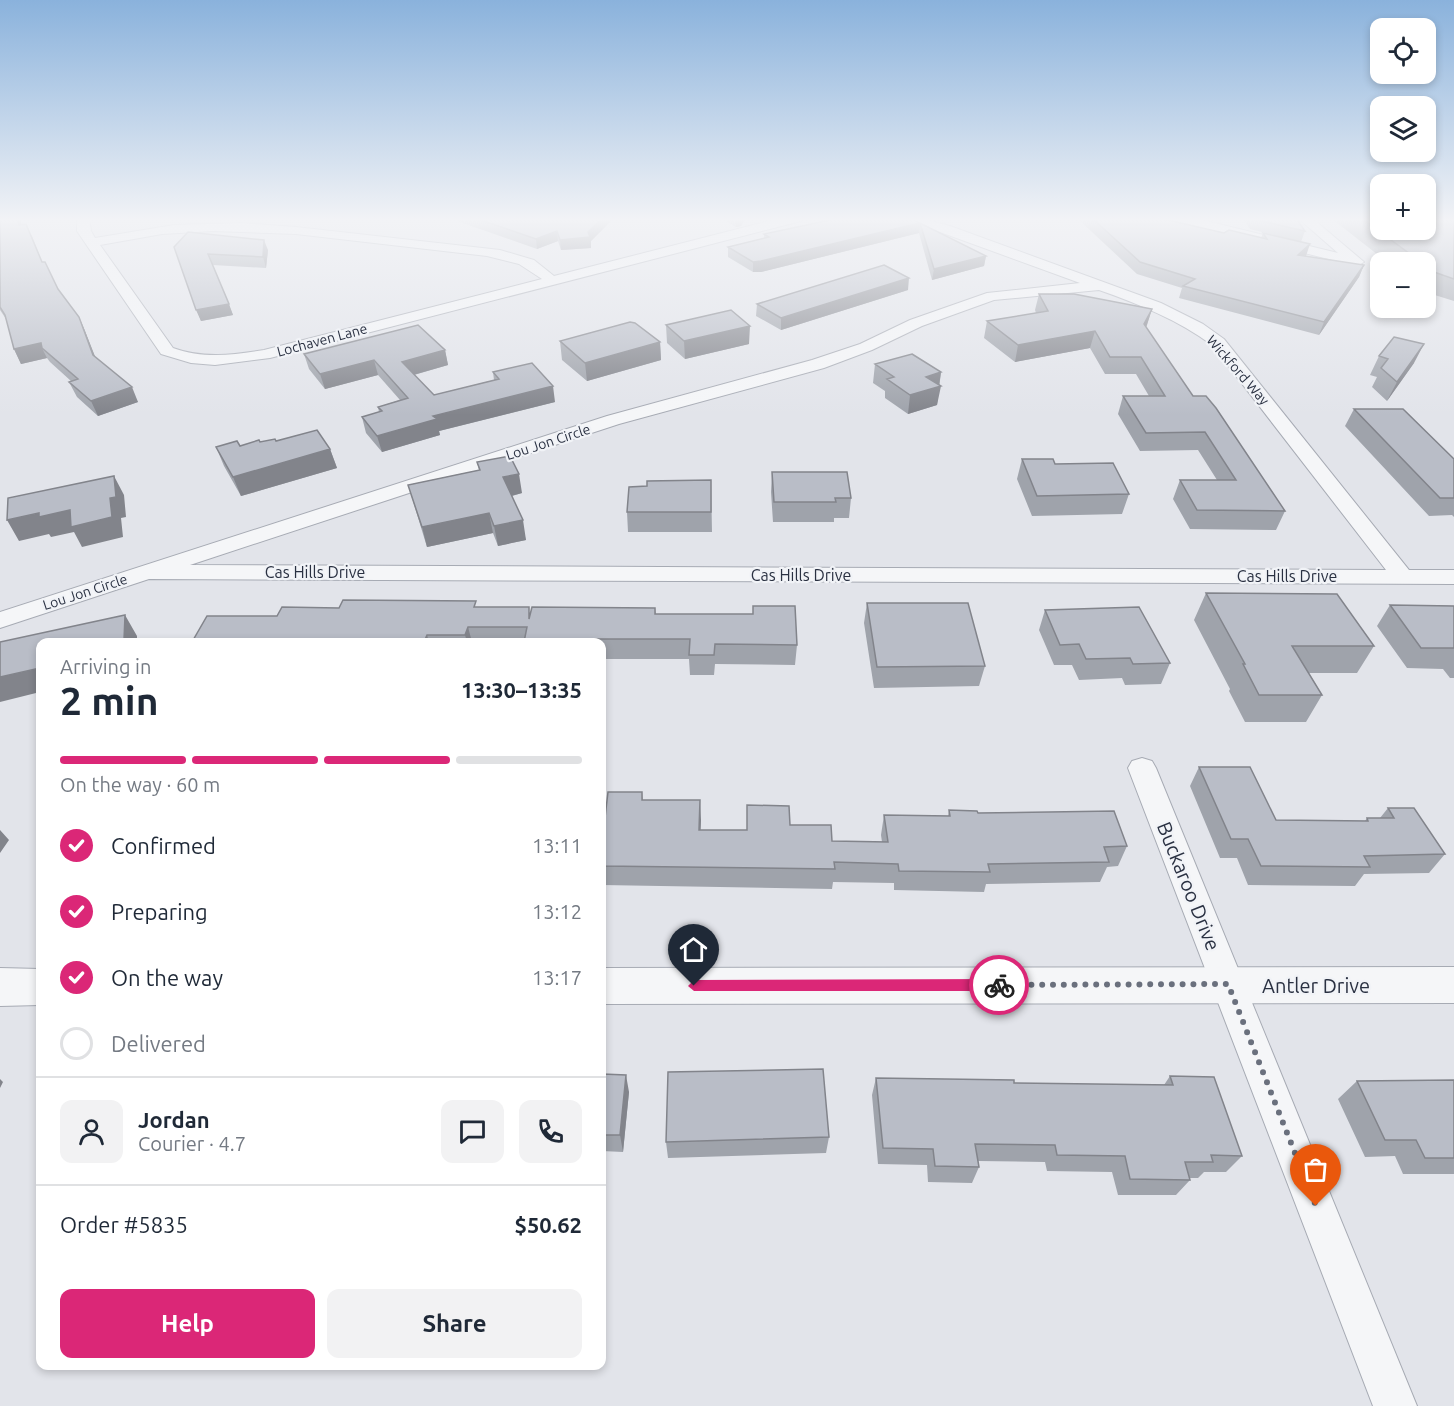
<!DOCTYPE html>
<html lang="en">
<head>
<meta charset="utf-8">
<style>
	body { margin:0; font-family:Ubuntu,sans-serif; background:#f2f2f3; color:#1f2937; height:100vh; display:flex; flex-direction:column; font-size:22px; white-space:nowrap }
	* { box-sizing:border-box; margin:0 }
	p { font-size:20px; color:#747a83 }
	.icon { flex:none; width:33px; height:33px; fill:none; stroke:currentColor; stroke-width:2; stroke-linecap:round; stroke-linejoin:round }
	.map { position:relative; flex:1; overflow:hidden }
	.sheet { position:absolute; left:36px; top:638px; width:570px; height:732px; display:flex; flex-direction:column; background:#fff; border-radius:12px; box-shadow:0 3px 9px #0003 }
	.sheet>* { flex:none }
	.fabs { position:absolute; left:1370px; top:18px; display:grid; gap:12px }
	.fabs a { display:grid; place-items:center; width:66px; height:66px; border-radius:12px; background:#fff; box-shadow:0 3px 9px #0003; font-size:30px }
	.pin { position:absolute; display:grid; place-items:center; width:51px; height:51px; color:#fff; margin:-62px -26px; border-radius:50% 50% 50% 0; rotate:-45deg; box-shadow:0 0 6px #0007 }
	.pin .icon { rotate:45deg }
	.courier { position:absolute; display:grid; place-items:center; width:60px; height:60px; margin:-30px; border:4px solid #db2777; border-radius:50%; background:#fff; color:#222; box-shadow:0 2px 8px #0007 }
	.overview em { font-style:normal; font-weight:700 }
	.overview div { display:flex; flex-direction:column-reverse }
	.overview { display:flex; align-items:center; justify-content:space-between; height:102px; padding:0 24px }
	h1 { font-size:39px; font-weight:700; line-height:45px }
	.bar { display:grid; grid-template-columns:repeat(4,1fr); gap:9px 6px; align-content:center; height:72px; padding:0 24px }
	.bar i { height:8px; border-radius:4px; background:#e0e1e3 }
	.bar .on { background:#db2777 }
	.bar p { grid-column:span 4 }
	.line { display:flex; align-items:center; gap:15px; padding:0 24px; border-top:2px solid #e0e1e3 }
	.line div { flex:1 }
	.round { display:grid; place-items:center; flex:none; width:63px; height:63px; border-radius:12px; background:#f2f2f3 }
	ol { padding:0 24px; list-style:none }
	li { display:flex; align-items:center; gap:18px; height:66px }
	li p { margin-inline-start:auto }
	li .icon { padding:6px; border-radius:50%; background:#db2777; color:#fff; stroke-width:4 }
	li:last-child { color:#747a83 }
	li i { width:33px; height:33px; border:3px solid #e0e1e3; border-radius:50% }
	.action { display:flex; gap:12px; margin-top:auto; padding:12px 24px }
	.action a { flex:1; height:69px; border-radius:12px; background:#db2777; color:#fff; font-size:24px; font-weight:700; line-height:69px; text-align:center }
	.action a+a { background:#f2f2f3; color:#1f2937 }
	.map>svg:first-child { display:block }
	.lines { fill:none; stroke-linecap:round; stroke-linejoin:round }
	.minor-casing { stroke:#a7abb4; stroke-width:2 }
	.tertiary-casing { stroke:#a7abb4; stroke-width:2 }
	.minor { fill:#f5f6f8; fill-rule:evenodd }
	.tertiary { fill:#f5f6f8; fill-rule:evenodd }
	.wall { fill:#9fa3ab }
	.shaded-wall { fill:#82848b }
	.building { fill:#b9bdc7; stroke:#82848b; stroke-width:1.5 }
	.route { fill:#db2777 }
	.done { stroke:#6a707d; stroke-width:6; stroke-dasharray:0 10.8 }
	.labels { text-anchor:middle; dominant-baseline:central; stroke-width:4.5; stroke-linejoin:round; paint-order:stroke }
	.far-street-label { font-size:14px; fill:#2a3142; stroke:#f1f3f7 }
	.street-label { font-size:16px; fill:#2a3142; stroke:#f1f3f7 }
	.near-street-label { font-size:20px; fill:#2a3142; stroke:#f1f3f7 }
</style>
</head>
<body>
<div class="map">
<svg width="1454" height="1406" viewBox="0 0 1454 1406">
	<rect width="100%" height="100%" fill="#e2e4ea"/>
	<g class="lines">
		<g class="minor-casing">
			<path id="minor" d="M77,218h12l2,13 4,7 79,-13 67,-2 55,4 204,23 34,10 20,16 227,-58h21l-1,3 -531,137 -55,7 -24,-2 -30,-9 -84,-123zM213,231l83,3 191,22 32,8 23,15 -278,71c-31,5 -61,9 -91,-2l-73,-103 62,-11z
				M899,218h20l31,8 211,77 42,21 21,15 185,231h45v14l-1305,-5 -149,49v-16l607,-196 205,-56 48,-16 50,-24 77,-27 93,-10 -140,-51 -40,-11zM1099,290c40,14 79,30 113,55l174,225 -1196,-5 429,-141 205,-56 48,-18 50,-24 72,-26z
				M1173,218h21l144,35 -40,-35h14l52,44 -7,4 -183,-45z
				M1142,758l10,3 4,7 261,638h-44l-245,-638 4,-7z"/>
		</g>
		<g class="tertiary-casing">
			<path id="tertiary" d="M1454,967v36l-852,1v-36z
				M0,968l40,1v36l-40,1z"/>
		</g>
		<use href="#minor" class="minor"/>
		<use href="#tertiary" class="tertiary"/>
	</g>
	<path class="wall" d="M0,218l21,7 11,11 10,26 16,28 21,27 6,14 10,26 43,45 -40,14 -21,-19 -8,-15 2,-1 -21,-19 -3,-4 -26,6 -7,-15 -8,-30 -6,-9z
		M389,218h24v1z
		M453,218h161l-23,23v7l-30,2 -3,-9 -21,8 -80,-28v-2z
		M721,218h25l-5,8 -5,1z
		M910,218l76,38 -2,10 -52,14 -13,-47 -158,39h-8l-25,-15v-10l36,-9v-4z
		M1077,218h82l65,15 37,5 2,-5 42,23 59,9 -5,12 -40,58 -140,-37 3,-10 -45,-14z
		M1246,218h50l9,13 -4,11 -51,-13 -5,-7z
		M1331,218h49l45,12v-12h29v83l-29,-9v-30h-38z
		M174,247l94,3 -2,18 -53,-3 20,50 -32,6z
		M908,290l-127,40 -25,-14 1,-12z
		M1039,294l113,15 -6,18 47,69 92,115 -9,19 -86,-1 -17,-30 7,-19h37l-19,-30 -58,1 -22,-37 5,-18h26l-13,-22h-31l-15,-26 -75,14 -31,-24 3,-17 49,-8 -1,-3z
		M666,325l83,19 -64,15 -18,-16z
		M560,341l100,1 1,18 -74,21 -25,-21z
		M445,350l3,15 -34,10 20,20 60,-15 -1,-8 62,30 -116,29 1,4 -58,17 -16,-19 -4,-16 17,-5 -1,-5 22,-7 -22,-25 -53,14 -16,-20 -5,-15z
		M1379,356l35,7 -27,38 -15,-14 5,-10 -7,-2z
		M875,364l66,8 -4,33 -29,9 -23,-16v-7l-12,-8z
		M1354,409l100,50v58l-2,-2 -23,1 -84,-90z
		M276,441l54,8 7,19 -96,28 -17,-30 -8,-19 24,-1 20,-4z
		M1022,459l107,35 -7,20 -90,2 -15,-37z
		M477,462l45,31 -10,3 14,44 -28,6 -5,-13 -66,14 -19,-62 71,-15z
		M772,472l79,26 -2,20h-15v4h-61l-2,-30z
		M711,480l1,52h-84l-1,-20 20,-26z
		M1206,593l168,53 -17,27h-48l13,22 -16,27h-61l-16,-31 1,-2 -36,-69z
		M867,603l118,63 -6,20 -105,2 -10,-65z
		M1390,605l64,1v72h-4l-7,-9 -36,-1 -30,-42z
		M477,607l54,7 124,-6 1,6 141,31 -2,20 -80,-1 -1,11h-24l-1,-16h-87v-17h-410l85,-26 62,-8z
		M1045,610l125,53 -9,21 -36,1 -3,-7 -43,2 -7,-15h-18l-15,-35z
		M1199,767l77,53 89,1 2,-3h13l8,-10 57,46 -16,19 -65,1 -9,12 -107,-1 -11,-27h-17l-30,-72z
		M642,792l1,8 58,20 -1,10h47v-25l43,20 42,16 50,1 -1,-7 3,-20 64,1 1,-6 29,3 149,33 -9,20 -11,1 -7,15 -114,2 -2,8 -90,-2v-7l-61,-1 -1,7 -230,-4v-59h2z
		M602,1074l27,18 -6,60 -21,-1z
		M1170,1076l72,80 -16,16h-22l-6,6h-8v2l-14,15h-58l-6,-23 -65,-1 -2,-9 -67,-1 1,6 -7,16 -44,-1 -1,-17 -49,-1 -6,-69 4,-17 138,5 150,2z
		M1454,1080v94h-51l-8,-18 -30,1 -27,-58 19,-18z
		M829,1137l-3,16 -158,5 -2,-16z"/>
	<path class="shaded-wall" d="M17,218h3l5,20 -6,-13z
		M603,218h11l-23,23v7l-30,2 -1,-10 28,-8z
		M736,218h10l-5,8 -5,1z
		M920,223l-1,10 -158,39h-8v-10z
		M557,231l1,10 -21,8 -1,-10z
		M264,240l4,10 -2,18 -3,-11z
		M1310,244l-4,12 -8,-1z
		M986,256l-2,10 -52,14 2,-11z
		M1364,265l-5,12 -40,58 5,-13z
		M909,278l-1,12 -127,40v-12z
		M229,304l4,11 -32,6 -5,-11z
		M1152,309l-5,16 -8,16 5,-17z
		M79,317l6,14 15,38 -7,-14z
		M750,326l-1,18 -64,15 -1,-18z
		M1095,331l-5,17 -75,14 3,-17z
		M660,342l1,18 -74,21 -2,-18z
		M41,343l1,5 5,10 -26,6 -7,-15z
		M1424,344l-10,19 -27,38 10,-19z
		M445,350l3,15 -42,12 -4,-15z
		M374,360l4,15 -53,14 -5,-15z
		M941,372l-2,14h2l-4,19 -29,9 2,-19 16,-18z
		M553,386l2,16 -116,29 1,4 -58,17 -5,-16 56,-20z
		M132,387l6,15 -40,14 -7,-15z
		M330,449l7,19 -96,28 -8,-19z
		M519,474l3,19 -15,4 -4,-20z
		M114,476l10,19 2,22 -5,1 2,19 -41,10 -8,-15 -23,5 -2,-3 -30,7 -12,-21 103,-22z
		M489,513l4,20 -66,14 -5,-20z
		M523,520l3,20 -28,6 -4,-20z
		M125,615l12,21v6h-20z
		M468,627l4,15h-5l-2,-7z
		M427,635l2,7h-5z
		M40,668v24l-40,10v-25z
		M700,800l1,20 -1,30 -1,-20z
		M0,830l9,10 -9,13z
		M626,1075l3,17 -6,60 -3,-17z
		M0,1079l3,3 -3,6z"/>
	<path class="building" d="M0,218h17l2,7 7,-1 16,38h3l13,27 21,28 14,38 39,32 -41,14 -22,-19 9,-3 -36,-31 -1,-5 -27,6 -9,-34 -5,-8z
		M475,218h128l-15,14 2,5 -30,3 -3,-9 -21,8z
		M839,218h71l76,38 -52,13 -14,-46 -159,38 -8,1 -25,-15 41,-10 -5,-3z
		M1092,218h67l65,15 5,-3 38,9 -4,-6 47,11 -12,11 66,10 -40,57 -141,-36 12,-7 -55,-17z
		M1253,218h43l9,13 -52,-12z
		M1361,218h19v12h45v-11l11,3 -6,-4h24v61l-20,-7 -9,-6v-4h-4z
		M188,232l76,8 -1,17 -55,-3 21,50 -33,6 -22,-63z
		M884,265l25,13 -128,40 -24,-14z
		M1039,294h35l78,15 -8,15 49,72h13l10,12 69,103 -88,-1 -17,-30h56l-31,-48 -59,1 -23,-37h42l-24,-39h-31l-15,-26 -77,14 -31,-24 61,-10z
		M731,310l19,16 -66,15 -18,-16z
		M630,322l5,1 25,19 -75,21 -25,-22z
		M418,325l27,25 -43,12 32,33 65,-16 -6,-7 39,-9 21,23 -120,30 4,3 -60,17 -15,-19 20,-6 -4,-4 30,-9 -34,-38 -54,14 -16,-20z
		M1394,337l30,7 -27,38 -16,-14 7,-9 -9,-3z
		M912,354l29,18 -15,5 15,9 -31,9 -23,-16 7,-2 -19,-13z
		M1354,409h49l51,50v39h-14z
		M317,430l13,19 -97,28 -17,-30 21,-6 3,5 19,-6 1,2 15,-3 1,2z
		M510,456l9,18 -16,3 20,43 -29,6 -5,-13 -67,14 -14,-42 72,-15 -3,-8z
		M1022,459h31l2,5 58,-1 16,31 -92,2z
		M772,472h75l4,26h-16l1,4h-62z
		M114,476l2,21 -6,1 2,19 -41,10 -1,-17 -31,7v-4l-32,7 1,-22z
		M711,480v32h-84l2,-25 18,-1v-5z
		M1206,593l131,1 37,52h-82l30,49h-63l-16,-31h2z
		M343,600l133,1 -2,6h55v12l3,-12 123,1v6h98v-8h42l2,39 -82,-1 -1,11h-25l1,-16h-96v3h-70l3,-15h-59l-3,8h-38l-3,7 -132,-1v1h-100l15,-26h70l5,-9 57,1z
		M867,603h101l17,63 -108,1z
		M1390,605l64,1v42h-33z
		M1139,607l31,56 -37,1 -3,-6 -44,1 -7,-15 -19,1 -15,-35z
		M125,615l-1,25 -7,2h-77v26l-40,9v-35z
		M1199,767h51l26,53 92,1 -1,-3h27l-6,-10h26l31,46 -81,2 6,11 -109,-1 -13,-27h-17z
		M608,792h34v8h58l-1,30h48v-25l42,1 1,19h41l1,16 56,1 -4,-27 66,1 -1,-6 28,1 1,2 136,-2 13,35 -23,1 5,15 -121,2 2,8 -91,-1 -1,-7 -64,-2 1,7 -233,-3v-40h2z
		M823,1069l6,68 -163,5 2,-70z
		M602,1074l24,1 -6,60h-18z
		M1170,1076l44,1 28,79 -31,-1 2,7h-28l5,18 -60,-1 -5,-23 -68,-1 -2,-10 -80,-1 4,23 -44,-1 -2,-17 -50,-1 -7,-70 138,2v3l159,2z
		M1454,1080v78h-29l-9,-18h-31l-28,-59z"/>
	<linearGradient id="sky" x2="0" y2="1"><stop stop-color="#8ab2dc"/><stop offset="0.53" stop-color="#f2f3f6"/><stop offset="1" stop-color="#f2f3f6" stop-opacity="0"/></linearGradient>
	<rect width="1454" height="415" fill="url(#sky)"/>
	<path class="route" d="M999,979l6,6 -6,6h-305l-6,-5 6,-6z"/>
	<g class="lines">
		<path class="done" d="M999,985l229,-1 88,222"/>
	</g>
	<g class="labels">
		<g class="far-street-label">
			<text transform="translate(322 340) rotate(-15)">Lochaven Lane</text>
			<text transform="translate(1238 370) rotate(49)">Wickford Way</text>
			<text transform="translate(548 442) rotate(-18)">Lou Jon Circle</text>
			<text transform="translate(85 592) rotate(-18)">Lou Jon Circle</text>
		</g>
		<g class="street-label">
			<text x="315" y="572">Cas Hills Drive</text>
			<text x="801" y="575">Cas Hills Drive</text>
			<text x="1287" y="576">Cas Hills Drive</text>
		</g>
		<g class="near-street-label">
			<text transform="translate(1189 886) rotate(68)">Buckaroo Drive</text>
			<text x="1316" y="985">Antler Drive</text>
		</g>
	</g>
</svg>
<div class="fabs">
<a><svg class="icon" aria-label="locate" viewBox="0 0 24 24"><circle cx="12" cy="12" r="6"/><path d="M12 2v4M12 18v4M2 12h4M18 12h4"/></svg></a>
<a><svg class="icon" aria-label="layers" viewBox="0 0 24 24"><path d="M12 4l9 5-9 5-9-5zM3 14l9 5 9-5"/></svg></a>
<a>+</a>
<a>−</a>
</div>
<div class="pin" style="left:1316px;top:1206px;background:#ea580c"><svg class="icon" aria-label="bag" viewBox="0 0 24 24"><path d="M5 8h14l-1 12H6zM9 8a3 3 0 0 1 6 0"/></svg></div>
<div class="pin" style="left:694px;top:986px;background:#1f2937"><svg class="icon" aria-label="home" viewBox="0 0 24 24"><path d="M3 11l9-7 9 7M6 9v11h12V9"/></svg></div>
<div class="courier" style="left:999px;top:985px"><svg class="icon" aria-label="bike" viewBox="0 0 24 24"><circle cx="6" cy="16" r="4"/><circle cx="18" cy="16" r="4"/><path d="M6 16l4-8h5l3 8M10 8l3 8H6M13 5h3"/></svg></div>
<section class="sheet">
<div class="overview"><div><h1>2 min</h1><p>Arriving in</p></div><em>13:30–13:35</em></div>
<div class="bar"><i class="on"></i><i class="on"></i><i class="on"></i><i></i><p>On the way · 60 m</p></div>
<ol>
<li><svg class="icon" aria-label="check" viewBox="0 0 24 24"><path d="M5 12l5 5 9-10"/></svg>Confirmed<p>13:11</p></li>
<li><svg class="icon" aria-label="check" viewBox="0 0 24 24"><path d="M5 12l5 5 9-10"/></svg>Preparing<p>13:12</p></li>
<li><svg class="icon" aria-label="check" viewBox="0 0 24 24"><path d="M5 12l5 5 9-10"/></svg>On the way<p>13:17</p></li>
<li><i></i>Delivered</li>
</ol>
<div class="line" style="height:108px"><a class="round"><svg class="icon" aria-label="person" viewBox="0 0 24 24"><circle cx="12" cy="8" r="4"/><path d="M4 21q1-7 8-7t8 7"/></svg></a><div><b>Jordan</b><p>Courier · 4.7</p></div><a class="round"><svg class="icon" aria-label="chat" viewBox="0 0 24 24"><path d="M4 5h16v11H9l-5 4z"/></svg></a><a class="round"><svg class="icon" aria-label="phone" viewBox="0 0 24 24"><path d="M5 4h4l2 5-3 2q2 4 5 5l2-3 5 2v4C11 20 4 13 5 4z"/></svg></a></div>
<div class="line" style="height:78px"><div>Order #5835</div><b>$50.62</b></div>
<div class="action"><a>Help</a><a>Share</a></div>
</section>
</div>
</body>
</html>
